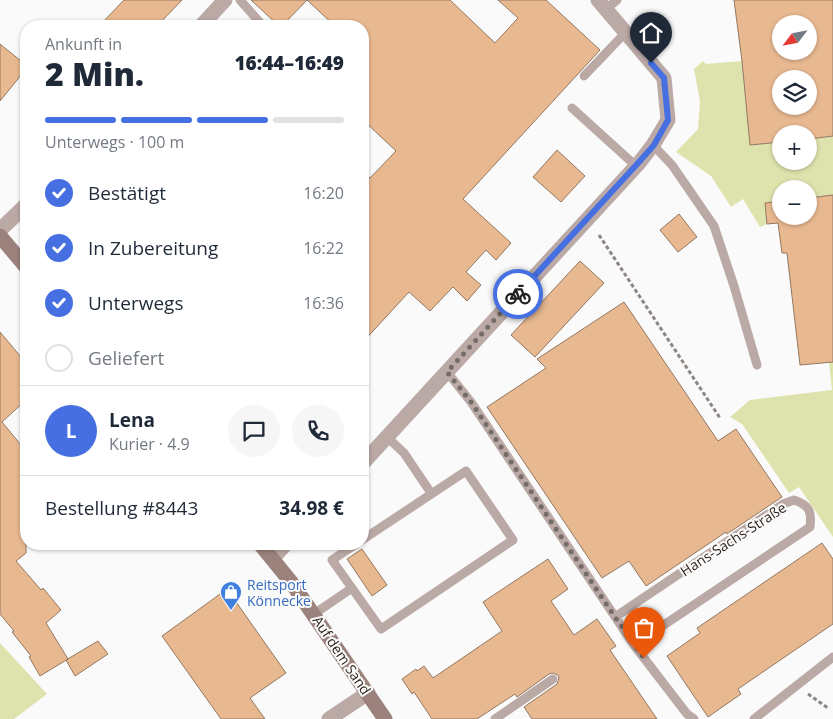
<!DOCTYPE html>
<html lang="de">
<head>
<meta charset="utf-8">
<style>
	body { margin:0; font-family:"Open Sans",sans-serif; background:#f6f6f7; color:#1f2937; height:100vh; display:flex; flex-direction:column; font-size:19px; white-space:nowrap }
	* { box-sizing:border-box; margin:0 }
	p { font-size:16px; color:#747a83 }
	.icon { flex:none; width:28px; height:28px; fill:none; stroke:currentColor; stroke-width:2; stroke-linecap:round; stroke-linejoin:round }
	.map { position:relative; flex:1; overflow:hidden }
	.drawer { position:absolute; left:20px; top:20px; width:349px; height:530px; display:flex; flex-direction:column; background:#fff; border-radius:20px; box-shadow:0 1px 4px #0004 }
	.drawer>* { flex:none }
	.needle { width:32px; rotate:238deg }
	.tools { position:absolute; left:772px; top:15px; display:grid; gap:10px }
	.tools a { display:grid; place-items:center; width:45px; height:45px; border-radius:50%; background:#fff; box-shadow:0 1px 4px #0004; font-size:25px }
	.pin { position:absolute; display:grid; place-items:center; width:42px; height:42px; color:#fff; margin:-51px -21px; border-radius:50% 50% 50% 0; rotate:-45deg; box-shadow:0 0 5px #0007 }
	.pin .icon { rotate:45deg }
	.courier { position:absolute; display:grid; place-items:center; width:50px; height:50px; margin:-25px; border:4px solid #4670e2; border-radius:50%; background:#fff; color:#222; box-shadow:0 1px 6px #0007 }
	.headline em { font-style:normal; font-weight:800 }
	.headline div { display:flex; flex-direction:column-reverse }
	.headline { display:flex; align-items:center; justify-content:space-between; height:85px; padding:0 25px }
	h1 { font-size:32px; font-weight:800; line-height:38px }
	.bar { display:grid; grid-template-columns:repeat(4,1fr); gap:8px 5px; align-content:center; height:60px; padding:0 25px }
	.bar i { height:6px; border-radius:4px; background:#e0e1e3 }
	.bar .active { background:#4670e2 }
	.bar p { grid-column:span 4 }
	.line { display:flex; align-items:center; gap:12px; padding:0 25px; border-top:1px solid #e0e1e3 }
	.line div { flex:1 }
	.round { display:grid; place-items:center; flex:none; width:52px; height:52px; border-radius:26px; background:#f6f6f7 }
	ol { padding:0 25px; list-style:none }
	li { display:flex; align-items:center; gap:15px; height:55px }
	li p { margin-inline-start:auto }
	li .icon { padding:5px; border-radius:50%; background:#4670e2; color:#fff; stroke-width:4 }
	li:last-child { color:#747a83 }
	li i { width:28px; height:28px; border:2px solid #e0e1e3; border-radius:50% }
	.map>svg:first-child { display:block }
	.green { fill:#dee3ad }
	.building { fill:#e8b890; stroke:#937861; fill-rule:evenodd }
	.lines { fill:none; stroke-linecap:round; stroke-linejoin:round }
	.path { stroke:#8d8682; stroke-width:3; stroke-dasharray:4 2.5; stroke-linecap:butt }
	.lane { stroke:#bba9a6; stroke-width:9 }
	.street { stroke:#bba9a6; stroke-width:15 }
	.secondary { stroke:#9c827d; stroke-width:15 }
	.done { stroke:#746c67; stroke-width:5; stroke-dasharray:0 9 }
	.route { stroke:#4670e2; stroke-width:6 }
	.labels { text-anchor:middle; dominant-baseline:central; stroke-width:4; stroke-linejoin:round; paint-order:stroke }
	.street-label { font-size:14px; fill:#2c1f18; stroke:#fafafa }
	.shop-label { font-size:14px; fill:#366cbe; stroke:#fafafa; text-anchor:start }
</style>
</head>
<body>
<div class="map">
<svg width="833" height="719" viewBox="0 0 833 719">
	<rect width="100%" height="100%" fill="#fafafa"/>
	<path class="green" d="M703,61l3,3 36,-3 8,84 31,-3v19h28v-22l24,-3v59l-24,3v-9h-28v12l-16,2 2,21 -7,3 -17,-28 -12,8 -20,-31 -35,-24 22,-23 2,-28 -6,-32z
		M829,362h4v175l-34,-50 -10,6 -47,-69 -12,-7 20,-17 82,-10z
		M0,643l47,51 -33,25h-14z"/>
	<path class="building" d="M124,0h58l-25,26h-58z
		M251,0h56l-25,26h-3z
		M307,0h143l45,43 23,-25 -20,-18h48l54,50 -137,149 48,44 -15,17 -10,-10 -20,22 15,13 -14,16 -14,-14 -23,24 -21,-19 -47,51v-174l8,9 26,-27 -34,-32v-93h-27z
		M734,0h99v136l-24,3v-5h-28v8l-31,3 -8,-84zM781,24h28v27h-28zM781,79h28v27h-28z
		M0,44l26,21v4l-26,32z
		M557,150l28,26 -24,26 -28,-25z
		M833,195v167l-33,3 -13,-112h-5l-4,-30 -11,1 -2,-21 16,-2v15h28v-18z
		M679,214l18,23 -19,15 -18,-22z
		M580,261l24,22 -69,74 -24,-22z
		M624,302l94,139 18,-12 46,68 -55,37 -1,-2 -80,54 -17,-25 -27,17 -115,-171 59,-39 -9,-9z
		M0,332l26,31v37l-24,22 24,29v102l-10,8 25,29 2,-2 18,22 -15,13 22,36 -28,17 -11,-19 2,-1 -19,-24 2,-1 -14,-17z
		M822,543l11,16v65l-95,65 3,5 -33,23 -41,-61 33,-23 -3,-5z
		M362,549l25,36 -15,11 -25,-37z
		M548,559l20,30 -17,12 23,34 23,-16 19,27 -6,4 47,69h-125l-8,-12 33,-23 2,-6 -1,-3 -5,-2 -4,1 -32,23 -2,-3 -38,25h-45l-18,-27 -2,2 -10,-15 14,-10 1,2 7,-5 9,12 69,-47 -19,-29z
		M227,589l59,84 -36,25 15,21h-44l-59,-83z
		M98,641l10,13 -33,22 -9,-16z"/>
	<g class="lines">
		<path class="path" d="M599,235l121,183
			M808,694l20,14"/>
		<path class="lane" d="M240,0l23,26
			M606,9l11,-9
			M584,76l42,-44
			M572,108l64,58
			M653,145l19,20 42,61 20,60 23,79
			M447,372l24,30 163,243 53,69 7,5
			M387,437l17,16 27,40
			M356,544l-24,16 49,69 132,-89 -47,-69 -104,69
			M314,614l38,-26
			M615,617l168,-113 11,-4c15,5 18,11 16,27l-176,118
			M495,719l58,-40
			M754,719l79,-62"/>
		<path class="street" d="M201,26l24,-26
			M0,230l26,-25
			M362,464l277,-301 14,-18 15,-25 -4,-42 -66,-78
			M273,558l13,-14
			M329,719l39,-26"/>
		<path class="secondary" d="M0,236l26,31
			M260,544l31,38 94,137"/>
	</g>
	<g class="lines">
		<path class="done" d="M518,294l-71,78 24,30 144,215 29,41"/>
		<path class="route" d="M518,294l121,-132 15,-17 14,-25 -4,-42 -13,-15"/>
	</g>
	<defs>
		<g id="shop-pin" transform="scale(1.125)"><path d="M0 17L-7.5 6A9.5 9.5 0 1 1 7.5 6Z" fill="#3f7fe0" stroke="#fafafa"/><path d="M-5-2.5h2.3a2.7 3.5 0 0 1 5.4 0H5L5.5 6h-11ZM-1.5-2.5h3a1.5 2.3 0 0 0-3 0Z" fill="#fff"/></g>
	</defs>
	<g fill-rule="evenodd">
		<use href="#shop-pin" x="231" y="592"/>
	</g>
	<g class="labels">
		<g class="street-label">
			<text transform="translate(733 539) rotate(-33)">Hans-Sachs-Straße</text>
			<text transform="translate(342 655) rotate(56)">Auf dem Sand</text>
		</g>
		<g class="shop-label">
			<text x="247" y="584">Reitsport<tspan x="247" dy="16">Könnecke</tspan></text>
		</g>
	</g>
</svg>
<div class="tools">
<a><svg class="needle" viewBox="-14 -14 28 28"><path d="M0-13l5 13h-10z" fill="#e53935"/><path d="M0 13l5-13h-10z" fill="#747a83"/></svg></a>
<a><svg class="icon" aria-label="layers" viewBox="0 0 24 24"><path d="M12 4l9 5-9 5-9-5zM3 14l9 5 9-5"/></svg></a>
<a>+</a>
<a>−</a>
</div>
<div class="pin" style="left:644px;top:658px;background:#ea580c"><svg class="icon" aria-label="bag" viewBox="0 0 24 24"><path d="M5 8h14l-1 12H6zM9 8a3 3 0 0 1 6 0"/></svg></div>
<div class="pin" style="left:651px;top:63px;background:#1f2937"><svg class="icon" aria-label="home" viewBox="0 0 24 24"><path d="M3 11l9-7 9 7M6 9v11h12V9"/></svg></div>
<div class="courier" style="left:518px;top:294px"><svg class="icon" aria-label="bike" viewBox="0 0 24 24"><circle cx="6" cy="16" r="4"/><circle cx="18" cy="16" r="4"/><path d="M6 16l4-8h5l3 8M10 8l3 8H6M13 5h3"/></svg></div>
<section class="drawer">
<div class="headline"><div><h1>2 Min.</h1><p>Ankunft in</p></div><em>16:44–16:49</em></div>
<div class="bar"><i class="active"></i><i class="active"></i><i class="active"></i><i></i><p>Unterwegs · 100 m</p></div>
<ol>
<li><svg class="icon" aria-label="check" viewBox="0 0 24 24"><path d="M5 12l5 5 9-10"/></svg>Bestätigt<p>16:20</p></li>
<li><svg class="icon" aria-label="check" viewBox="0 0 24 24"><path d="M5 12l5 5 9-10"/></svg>In Zubereitung<p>16:22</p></li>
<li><svg class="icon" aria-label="check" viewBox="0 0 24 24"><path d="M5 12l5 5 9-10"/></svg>Unterwegs<p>16:36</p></li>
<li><i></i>Geliefert</li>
</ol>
<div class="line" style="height:90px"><b class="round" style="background:#4670e2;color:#fff">L</b><div><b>Lena</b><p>Kurier · 4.9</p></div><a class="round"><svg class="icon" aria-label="chat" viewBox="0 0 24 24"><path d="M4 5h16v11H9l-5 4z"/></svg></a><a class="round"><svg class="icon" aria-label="phone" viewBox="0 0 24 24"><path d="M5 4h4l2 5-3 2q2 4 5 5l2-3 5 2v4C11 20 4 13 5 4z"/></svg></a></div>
<div class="line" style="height:65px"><div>Bestellung #8443</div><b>34.98 €</b></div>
</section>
</div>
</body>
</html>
